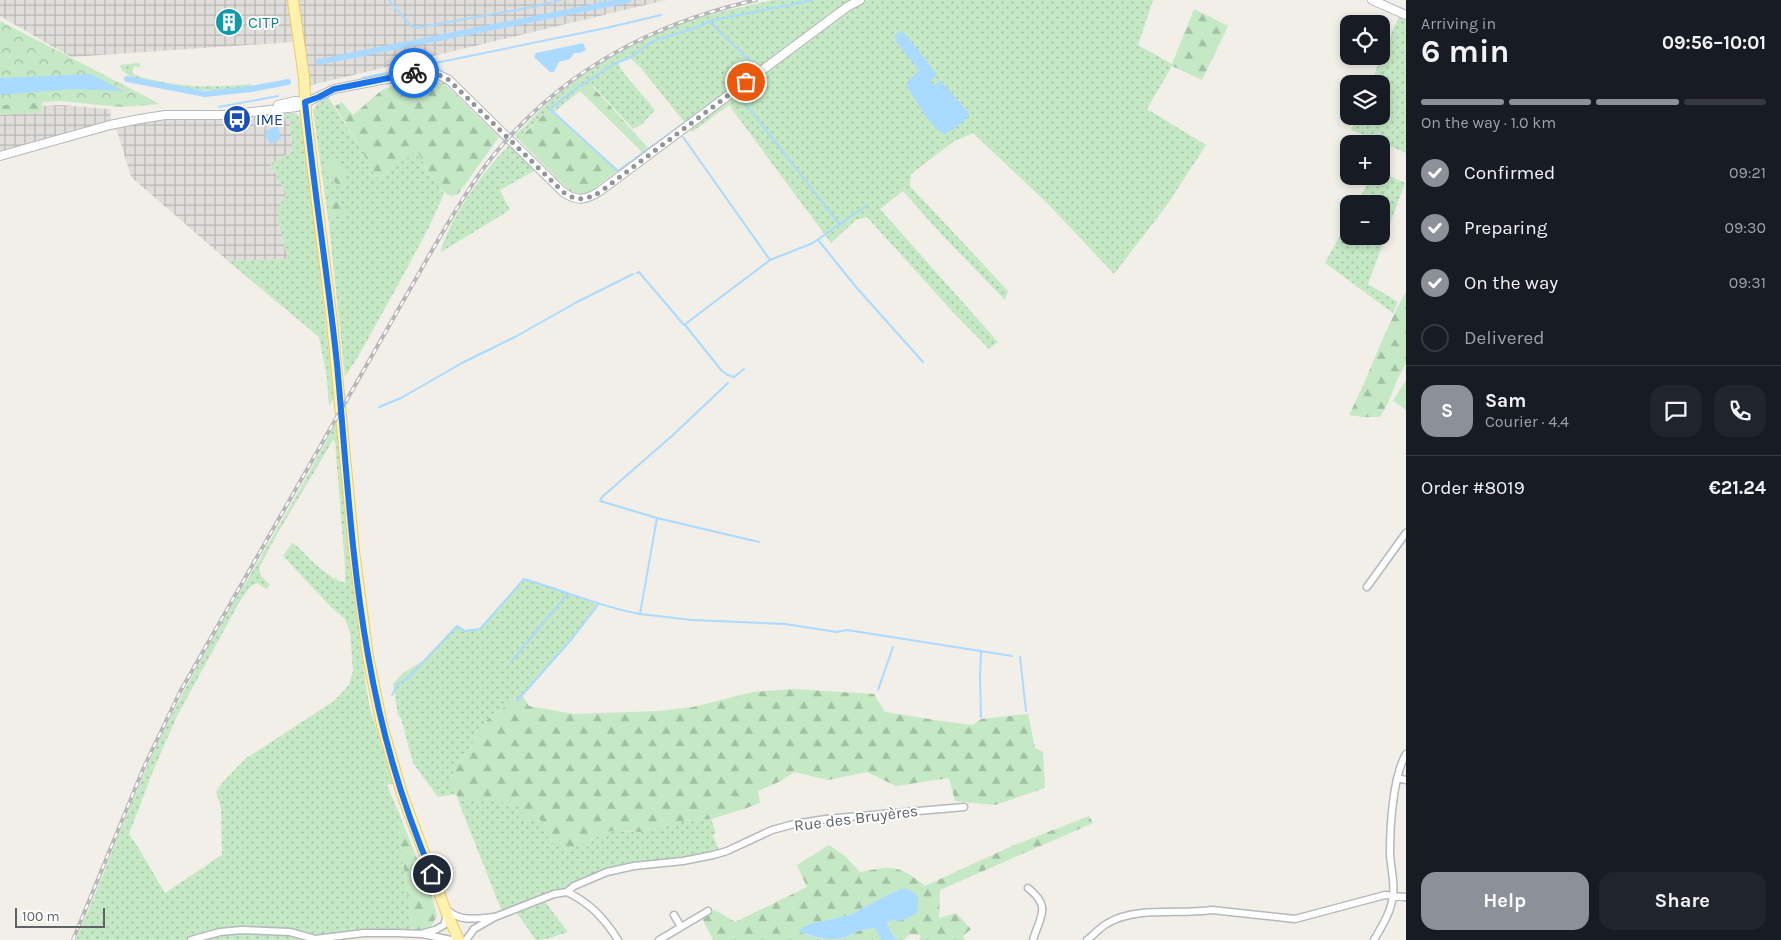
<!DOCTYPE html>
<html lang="en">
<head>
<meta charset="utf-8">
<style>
	body { margin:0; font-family:Karla,sans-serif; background:#20242c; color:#f1f3f6; height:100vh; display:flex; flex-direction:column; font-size:19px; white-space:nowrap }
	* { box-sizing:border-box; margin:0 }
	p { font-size:16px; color:#9ea1a6 }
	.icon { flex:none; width:28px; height:28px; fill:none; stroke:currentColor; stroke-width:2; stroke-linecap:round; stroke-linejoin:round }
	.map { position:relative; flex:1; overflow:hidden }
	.side { display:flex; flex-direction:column; background:#171b24; width:375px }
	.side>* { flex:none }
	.tools { position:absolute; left:1340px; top:15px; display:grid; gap:10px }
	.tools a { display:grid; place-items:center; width:50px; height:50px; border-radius:10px; background:#171b24; box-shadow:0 2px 8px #0003; font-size:25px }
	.scale { position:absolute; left:15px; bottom:12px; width:90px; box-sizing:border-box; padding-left:5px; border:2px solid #5f6368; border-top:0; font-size:14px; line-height:18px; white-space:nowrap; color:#5f6368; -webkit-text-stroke:4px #fff; paint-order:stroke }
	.pin { position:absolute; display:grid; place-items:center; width:42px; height:42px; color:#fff; margin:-21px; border:2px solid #fff; border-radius:50%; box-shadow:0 1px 5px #0007 }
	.courier { position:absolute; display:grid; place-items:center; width:50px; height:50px; margin:-25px; border:4px solid #1a73e8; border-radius:50%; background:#fff; color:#222; box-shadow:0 1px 6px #0007 }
	.overview em { font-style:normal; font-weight:700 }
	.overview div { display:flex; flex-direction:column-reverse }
	.overview { display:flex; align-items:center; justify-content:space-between; height:85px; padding:0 15px }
	h1 { font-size:32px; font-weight:700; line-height:38px }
	.bar { display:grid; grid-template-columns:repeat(4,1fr); gap:8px 5px; align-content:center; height:60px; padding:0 15px }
	.bar i { height:6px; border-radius:4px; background:#363941 }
	.bar .active { background:#8c9099 }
	.bar p { grid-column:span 4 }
	.line { display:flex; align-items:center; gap:12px; padding:0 15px; border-top:1px solid #363941 }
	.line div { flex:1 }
	.round { display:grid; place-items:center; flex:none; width:52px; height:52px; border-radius:15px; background:#20242c }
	ol { padding:0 15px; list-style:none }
	li { display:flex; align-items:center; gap:15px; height:55px }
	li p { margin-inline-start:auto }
	li .icon { padding:5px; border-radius:50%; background:#8c9099; color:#fff; stroke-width:4 }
	li:last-child { color:#9ea1a6 }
	li i { width:28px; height:28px; border:2px solid #363941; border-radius:50% }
	.button { display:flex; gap:10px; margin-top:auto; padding:10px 15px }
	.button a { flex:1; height:58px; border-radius:15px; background:#8c9099; color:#fff; font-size:20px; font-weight:700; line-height:58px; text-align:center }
	.button a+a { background:#20242c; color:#f1f3f6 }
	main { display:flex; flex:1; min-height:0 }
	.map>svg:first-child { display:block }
	.industrial { fill:url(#industrial-grid) }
	.grass { fill:url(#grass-dots); fill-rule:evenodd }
	.forest { fill:url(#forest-firs) }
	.park { fill:url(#park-crowns) }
	.pitch { fill:#c5e8c5 }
	.water { fill:#aadaff }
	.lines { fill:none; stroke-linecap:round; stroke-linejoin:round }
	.stream { stroke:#aadaff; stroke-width:2 }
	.canal { stroke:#aadaff; stroke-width:6 }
	.minor-casing { stroke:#b5b8bc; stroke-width:9 }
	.tertiary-casing { stroke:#b5b8bc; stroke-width:10 }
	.primary-casing { stroke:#f2c960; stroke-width:12 }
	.minor { stroke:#fff; stroke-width:6 }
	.tertiary { stroke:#fff; stroke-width:8 }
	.primary { stroke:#fff2af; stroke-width:10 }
	.rail-casing { stroke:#b6b7b8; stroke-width:4 }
	.rail { stroke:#fff; stroke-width:2; stroke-dasharray:5.5; stroke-linecap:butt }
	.done { stroke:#929495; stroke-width:5; stroke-dasharray:0 9 }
	.route { stroke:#1a73e8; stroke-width:6 }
	.labels { text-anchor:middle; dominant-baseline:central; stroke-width:4; stroke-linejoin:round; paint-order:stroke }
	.culture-label { font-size:16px; fill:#0d838f; stroke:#fff; text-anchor:start }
	.transit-label { font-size:16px; fill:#164399; stroke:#fff; text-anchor:start }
	.street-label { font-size:16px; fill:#5f6368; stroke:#fff }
</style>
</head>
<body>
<main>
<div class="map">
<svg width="1406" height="940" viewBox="0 0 1406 940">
	<defs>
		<pattern id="industrial-grid" width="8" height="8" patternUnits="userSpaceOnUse" patternTransform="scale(1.25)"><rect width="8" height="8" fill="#e0deda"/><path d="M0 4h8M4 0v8" fill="none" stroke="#b9b8b5"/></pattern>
		<pattern id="grass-dots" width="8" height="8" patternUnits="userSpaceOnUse" patternTransform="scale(1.25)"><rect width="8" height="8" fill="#c5e8c5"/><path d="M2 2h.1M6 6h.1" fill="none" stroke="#a3c0a4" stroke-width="1.8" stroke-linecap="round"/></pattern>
		<pattern id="forest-firs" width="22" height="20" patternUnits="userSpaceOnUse" patternTransform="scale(1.25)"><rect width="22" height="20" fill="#c5e8c5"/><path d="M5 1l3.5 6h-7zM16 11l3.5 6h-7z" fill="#a3c0a4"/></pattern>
		<pattern id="park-crowns" width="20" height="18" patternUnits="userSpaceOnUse" patternTransform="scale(1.25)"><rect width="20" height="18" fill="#c5e8c5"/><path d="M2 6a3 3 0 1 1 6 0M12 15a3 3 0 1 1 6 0" fill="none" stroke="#a3c0a4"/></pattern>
	</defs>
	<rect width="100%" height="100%" fill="#f1efe8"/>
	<path class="industrial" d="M0,0h666l-367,88 -5,-46 -223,15 -71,-41z
		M62,105l48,4 1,9 -1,7 -110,31v-41l41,-3 1,-6z
		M272,110l2,10 15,-2 4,33 -23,13 16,29 -7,31 9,35 -60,2 -97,-84 -16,-53 25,-5z"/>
	<path class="grass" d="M773,0h380l-15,45 34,19v2l-25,43 59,36 -39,60 -53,69 -66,-70 -75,-71 -20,9 -42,32 -1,12 98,105 -3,9 -62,-64 -40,-45 -23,18 118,133 -9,7 -37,-38 -85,-94 -11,3 -25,23 -102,-138 -37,27 -51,-64 -11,-10 -12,5 4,8 33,39 -14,15 -8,4 -45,-49 -11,7 3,4 -26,21 -3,-3 -25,21 -8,9 -3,-4c12,-10 22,-23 35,-34 38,-32 84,-60 131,-77 30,-11 61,-17 92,-24z
		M1402,9l4,2v142l-55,-23 6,-14h24v-32h-11z
		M140,63v4l-6,-1 -2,7c8,5 17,6 26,8 31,7 61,6 93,3l1,3c-13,1 -26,3 -39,3 -17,1 -91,-5 -93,-25z
		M328,97l36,57 5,14 11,12 37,-31 9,20 18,25 -16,35 -29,54 -40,72 -14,22 -16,-152 -16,-115 3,-5z
		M287,112l10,2 5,8 3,19 29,257 -5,8 -2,-28 -8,-41 -91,-76 60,-2 -9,-35 -1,-15 8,-16 -16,-29 23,-13 -4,-33 -15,3 -1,-6z
		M513,142l25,25 -6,5 -32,18 10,20 -69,42c5,-29 49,-91 72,-110z
		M1381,172l24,11 -37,101 30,18 -5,11 -68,-50 24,-44v17h32v-32h-24l14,-28h10z
		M337,421l11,129 17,130 5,28 23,76 -6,1 14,33 -3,4 13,101 -1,10h-32l-65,7h-237c31,-72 57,-146 91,-216 52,-103 117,-200 170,-303zM333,440l2,2 10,124v17c-15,-5 -30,-18 -40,-29 -5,-5 -7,-8 -13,-11l-9,13 48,51 14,12 5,13 3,39 -4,14 -15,16 -89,58 -23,24 -6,9 5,15 1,48 -57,38 -29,-49 -7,-10 24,-63 24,-55 63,-115 10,-14 7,-4 9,6 4,-4 -9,-9 -2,-8 17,-32z
		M524,579l29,9 45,17 -28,36 -48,54 -34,24 -38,59 7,16 -19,3 -25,-34 -12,-45 -3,-3 -5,-31 10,-11 23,-14 31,-33 8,5 15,-2z
		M458,799h26l34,7 23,14 10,23h9l7,7 43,-19 34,1 36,-11 31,-2 5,14 -3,2 7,18 -113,19 -64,27 25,33c-11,3 -20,8 -32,8l-22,-31 -11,5 -42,-106z"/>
	<path class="forest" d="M1194,9l34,17 -26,54 -30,-14v-2z
		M415,79l29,4 55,54 -41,57 -7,2c-15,-6 -27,-32 -34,-46l-37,30 -11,-12 -5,-14 -29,-48 7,-4 11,13 29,-25z
		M589,80l5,8 55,61 -6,4 -66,-65z
		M43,102l-2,10 -41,3v-10z
		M550,109l68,62 -32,23h-6l-10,-3 -52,-52z
		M332,160l10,6 5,19 -8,4 -13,-22z
		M335,196l11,15 -13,8 -6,-7 5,-13z
		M1406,292v71l-9,17 -9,23 -8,14h-17l-14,-2c21,-40 34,-84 57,-123z
		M793,689l81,5 11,18 56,9 32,4 8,-6 47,-5 7,34 8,4 2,36 -50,17 -40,-4 -6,-23 -53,8 -29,-14 -39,8 -34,-8 -13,9 -23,10 2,12 -16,6 -33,10 -31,2 -36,11 -34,-1 -43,19 -7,-7h-9l-10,-23 -15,-1 -8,-13 -34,-7h-26l-8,-21 38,-59 34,-24 7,11 45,8 86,-3 33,-4 60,-15z
		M1089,816l4,7 -153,67 -1,28 17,-5 15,16 -8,7 2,4h-46l2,-5 -11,-1 -6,6h-6l-7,-7 -4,-12 17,-1 2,-32 -15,5 -41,22 -41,9 -11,7c11,6 26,9 39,8 15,-2 22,-13 39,-10l5,11h-168l-11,-22 13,-8 20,12 72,-35 -10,-22 32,-20 17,12 14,15c33,-6 37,-8 65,14l87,-40z
		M401,818l32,82 4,16 -7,12 -14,2 -6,-2 1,-5 -13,-101z"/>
	<path class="park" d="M0,21l160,83 -40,3 -60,-6 -60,4z"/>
	<path class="pitch" d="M1406,380v30l-13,-9z"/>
	<path class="water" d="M902,31l17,20 18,24 -5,4 -1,4 4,3 5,-6 29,33v3l-15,13 -10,5c-11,-3 -30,-37 -37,-48v-4l12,-12 -22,-27 -2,-8z
		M583,43l3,7 -5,3h-7l-4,6 -11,3 -5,10h-4l-16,-15 2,-4z
		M90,74l33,17 -50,-2 -73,6v-17z
		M278,126l3,13 -11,5 -5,-8 1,-6z
		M906,888l12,8 -1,17 -13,7 -17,1 4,12 7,7h-17l-5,-11c-17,-3 -24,8 -39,10 -13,1 -28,-3 -39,-8l11,-7 41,-9 41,-22z"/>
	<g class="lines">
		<path class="stream" d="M389,0l22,26 5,2 122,-22c8,-4 15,-2 22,-6
			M600,0l1,5
			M709,21l48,47
			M769,61l-151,110 -68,-62 27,-21 37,-24 15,-6 24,-17 48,-15 8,-5 104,-21
			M362,78l244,-50 55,-13
			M738,94l102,131
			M219,107l59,-11
			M683,137l87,123
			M819,241l37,46 67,75
			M637,273l2,-1 45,53 86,-65 43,-17 54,-38
			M685,325l37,46 6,4 6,2 10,-8
			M379,407l22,-9 61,-35 53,-26 62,-35 56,-28
			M657,518l102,24
			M640,614l52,6 93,4 52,8 10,-2 165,26
			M981,652l-1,23 1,42
			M1020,657l6,54
			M511,662l57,-69
			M878,690l15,-43
			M392,695c4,-8 6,-13 15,-16l50,-53 8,5 15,-2 44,-50c39,11 76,28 116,35l17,-96 -57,-17 2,-4 71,-62 55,-52
			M517,701l53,-60 28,-36"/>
		<path class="canal" d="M319,62l309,-62
			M127,79l78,15 46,-5 37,-7"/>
		<g class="minor-casing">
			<path id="minor" d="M1367,587l39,-54
				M1397,778l9,2
				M1028,888c24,19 12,28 5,52
				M567,892c23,11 37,26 51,48
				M450,912c11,10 30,6 44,5
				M674,915l7,12
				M424,933l11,-3 9,-5 3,-10
				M191,940l29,-8 22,-2 48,2 25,7 49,-6h32l26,1 29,6
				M466,940l8,-11 21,-12 59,-23 13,-2 7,-6 33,-14 27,-6 49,-5 30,-6 14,-4 45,-21 22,-6 32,-5 138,-12
				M659,940l49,-29
				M1087,940c7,-5 13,-13 21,-17 29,-17 72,-8 104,-13l83,9 90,-24 21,2
				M1374,940c8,-14 18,-29 19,-46 2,-14 -3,-28 -3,-42 0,-26 3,-76 16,-98"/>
		</g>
		<g class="tertiary-casing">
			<path id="tertiary" d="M1372,0l34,15
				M278,105l17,-4 10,1
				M0,156l110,-31 30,-6 25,-4h60l72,-8 37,-18 84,-16 15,-1 16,8 114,112c14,10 23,8 37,-1l247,-184 13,-7"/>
		</g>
		<g class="primary-casing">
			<path id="primary" d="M293,0l11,77 2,39 26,206 22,229 14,106 14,68 20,69 45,120 12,26"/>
		</g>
		<use href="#minor" class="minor"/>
		<use href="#tertiary" class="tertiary"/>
		<use href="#primary" class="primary"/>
		<g class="rail-casing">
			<path id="rail" d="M73,940l71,-173 36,-75 254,-445c17,-29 34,-59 55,-86 68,-87 160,-137 267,-161"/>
		</g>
		<use href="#rail" class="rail"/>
	</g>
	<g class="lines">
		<path class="done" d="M414,73l19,-1 16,8 114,112c14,10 23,8 37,0l146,-110"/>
		<path class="route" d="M414,73l-80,16 -15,8 -14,5c9,88 23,175 32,262 9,97 14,195 31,291 13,76 34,149 64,219"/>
	</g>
	<defs>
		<g id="building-disc" transform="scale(1.4375)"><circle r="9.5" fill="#0f9aa8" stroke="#fff"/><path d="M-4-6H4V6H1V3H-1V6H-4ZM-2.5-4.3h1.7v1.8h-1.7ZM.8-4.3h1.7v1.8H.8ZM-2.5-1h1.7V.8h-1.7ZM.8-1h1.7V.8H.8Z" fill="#fff"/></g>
		<g id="bus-disc" transform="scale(1.4375)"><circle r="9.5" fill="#1a4fb4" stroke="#fff"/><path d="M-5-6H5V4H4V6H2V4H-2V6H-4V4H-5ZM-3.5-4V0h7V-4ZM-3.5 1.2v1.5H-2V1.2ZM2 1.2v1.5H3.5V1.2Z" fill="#fff"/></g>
	</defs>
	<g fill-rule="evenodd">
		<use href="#building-disc" x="229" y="22"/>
		<use href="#bus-disc" x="237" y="119"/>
	</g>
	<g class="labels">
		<g class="culture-label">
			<text x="248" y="22">CITP</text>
		</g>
		<g class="transit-label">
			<text x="256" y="119">IME</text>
		</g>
		<g class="street-label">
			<text transform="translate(856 818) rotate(-7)">Rue des Bruyères</text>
		</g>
	</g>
</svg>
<div class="tools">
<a><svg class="icon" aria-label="locate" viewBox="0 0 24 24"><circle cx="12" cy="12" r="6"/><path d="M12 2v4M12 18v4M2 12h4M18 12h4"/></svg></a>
<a><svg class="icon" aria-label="layers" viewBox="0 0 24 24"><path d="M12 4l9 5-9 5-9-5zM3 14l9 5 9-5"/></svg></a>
<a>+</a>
<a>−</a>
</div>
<div class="scale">100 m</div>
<div class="pin" style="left:746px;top:82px;background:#ea580c"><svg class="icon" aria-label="bag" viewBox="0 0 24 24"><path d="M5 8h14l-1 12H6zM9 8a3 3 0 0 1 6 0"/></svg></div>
<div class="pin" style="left:432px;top:874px;background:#1f2937"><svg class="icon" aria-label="home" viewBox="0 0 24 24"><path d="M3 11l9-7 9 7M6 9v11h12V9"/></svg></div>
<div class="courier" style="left:414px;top:73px"><svg class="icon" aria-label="bike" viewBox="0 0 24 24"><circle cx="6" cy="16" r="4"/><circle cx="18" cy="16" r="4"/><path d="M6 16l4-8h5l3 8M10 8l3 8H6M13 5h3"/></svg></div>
</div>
<section class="side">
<div class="overview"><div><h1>6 min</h1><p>Arriving in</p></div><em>09:56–10:01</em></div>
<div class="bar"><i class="active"></i><i class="active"></i><i class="active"></i><i></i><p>On the way · 1.0 km</p></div>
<ol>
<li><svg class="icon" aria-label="check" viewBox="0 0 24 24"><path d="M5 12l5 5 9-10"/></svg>Confirmed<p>09:21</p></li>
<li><svg class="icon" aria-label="check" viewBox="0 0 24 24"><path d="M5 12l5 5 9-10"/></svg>Preparing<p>09:30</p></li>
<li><svg class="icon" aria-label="check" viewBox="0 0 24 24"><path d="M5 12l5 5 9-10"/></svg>On the way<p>09:31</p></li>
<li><i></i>Delivered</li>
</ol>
<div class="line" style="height:90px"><b class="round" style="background:#8c9099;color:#fff">S</b><div><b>Sam</b><p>Courier · 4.4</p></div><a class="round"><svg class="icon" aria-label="chat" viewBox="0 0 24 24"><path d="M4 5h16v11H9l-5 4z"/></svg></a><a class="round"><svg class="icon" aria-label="phone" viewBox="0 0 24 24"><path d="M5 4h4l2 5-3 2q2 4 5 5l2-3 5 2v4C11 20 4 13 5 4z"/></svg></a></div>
<div class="line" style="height:65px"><div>Order #8019</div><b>€21.24</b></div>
<div class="button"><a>Help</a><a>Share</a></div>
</section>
</main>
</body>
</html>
